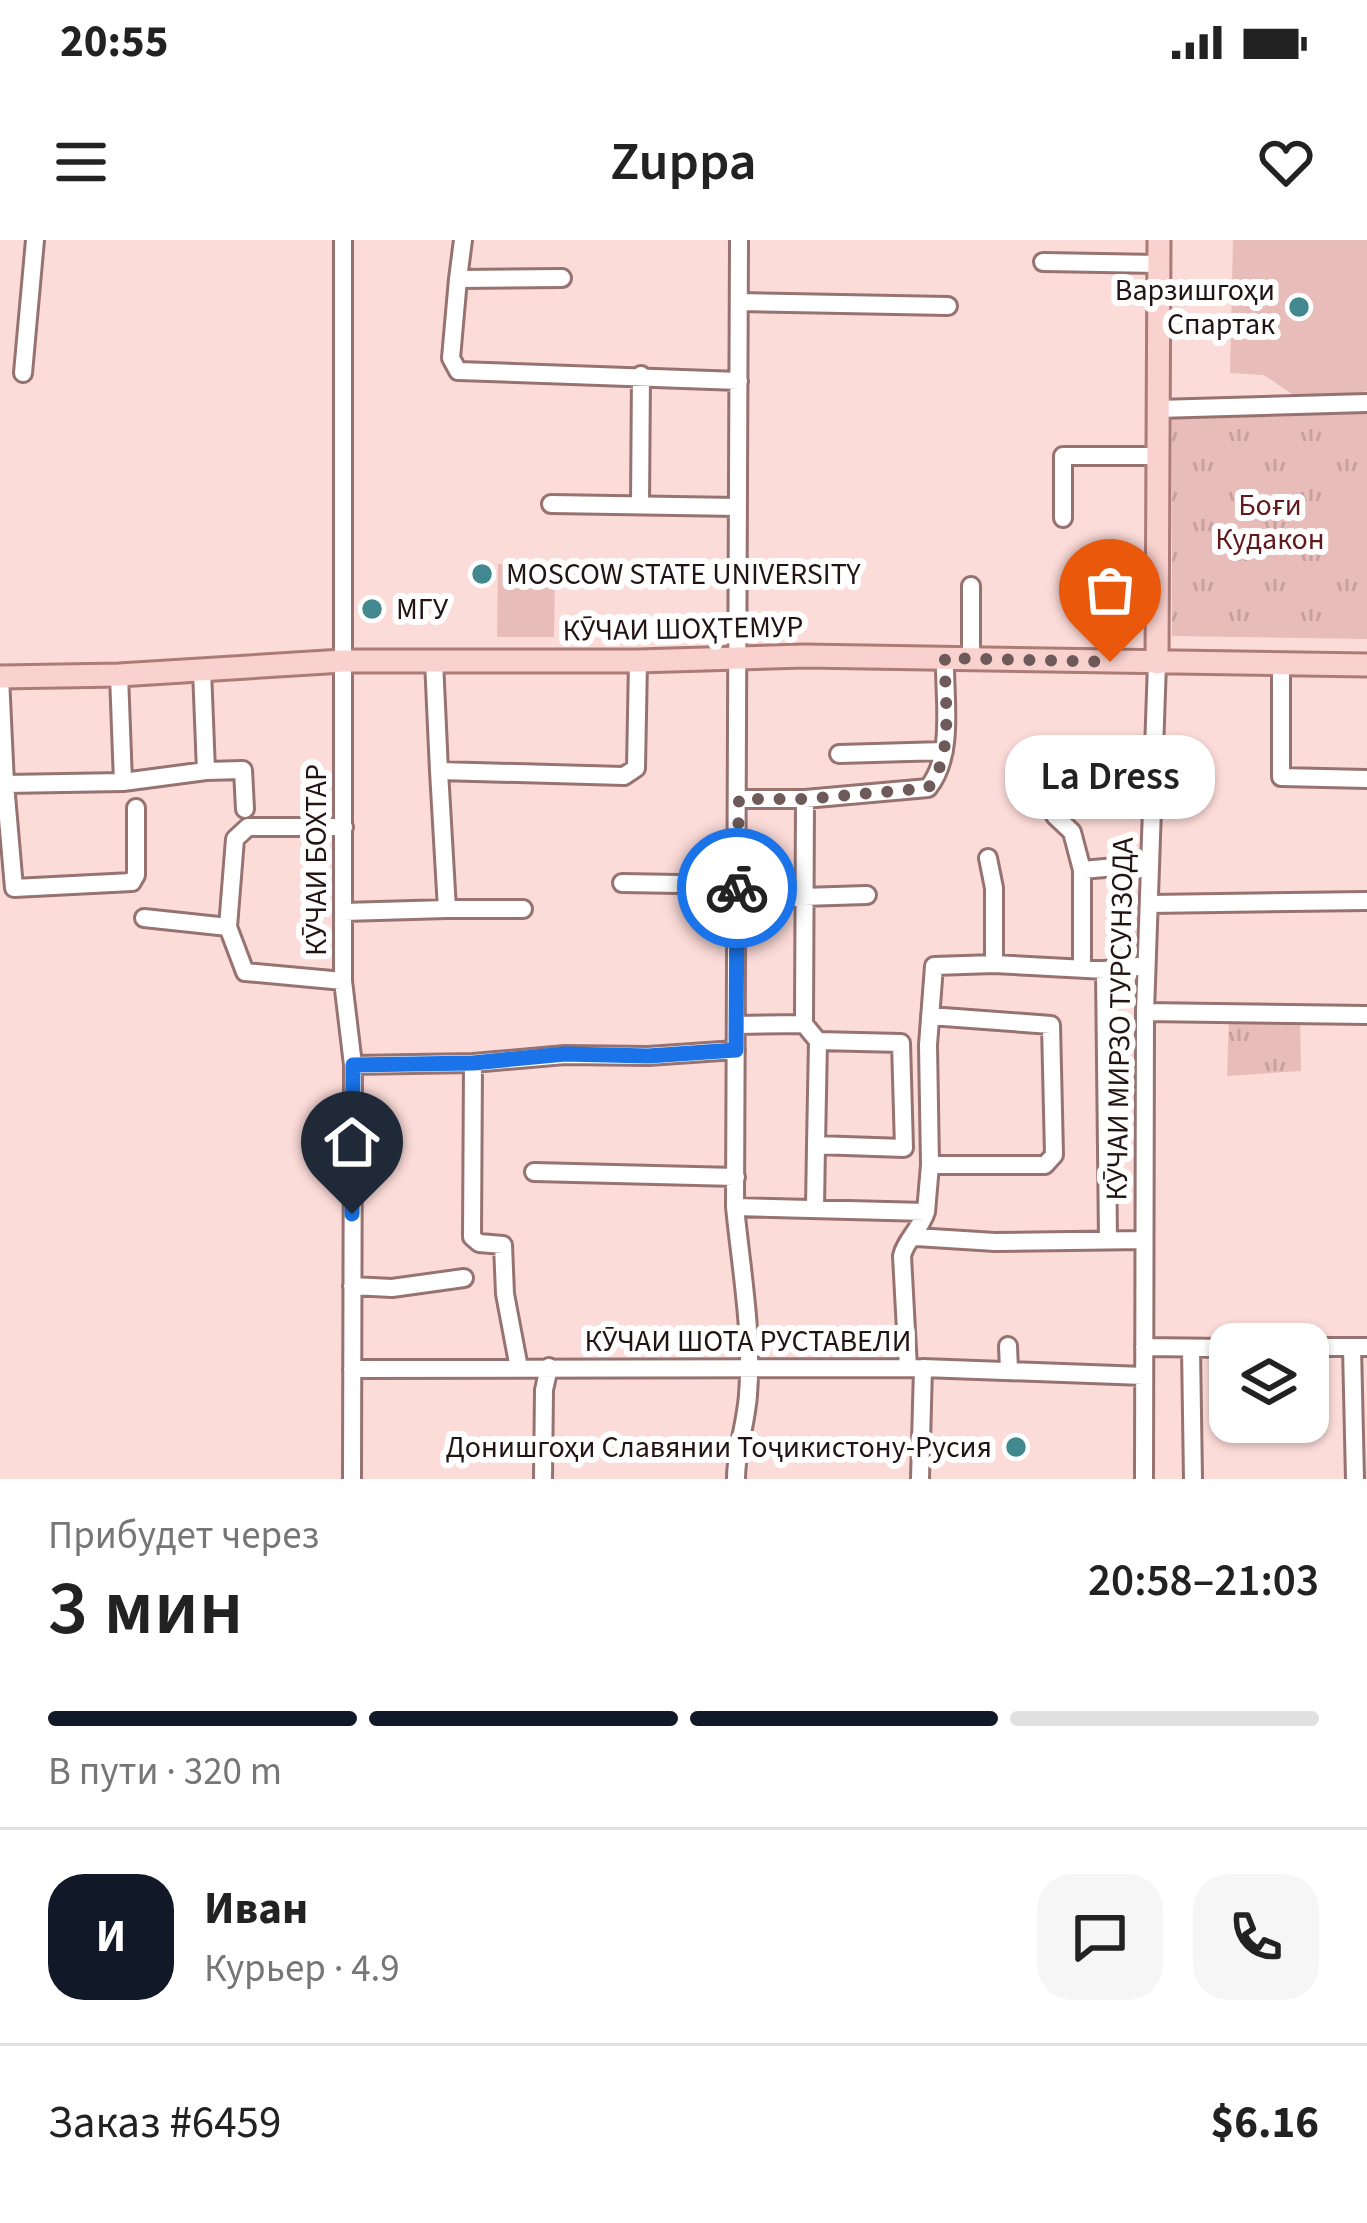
<!DOCTYPE html>
<html lang="ru">
<head>
<meta charset="utf-8">
<style>
	body { margin:0; font-family:"Source Sans 3",sans-serif; background:#f6f6f6; color:#222; height:100vh; display:flex; flex-direction:column; font-size:45px; white-space:nowrap }
	* { box-sizing:border-box; margin:0 }
	p { font-size:39px; color:#767676 }
	.icon { flex:none; width:66px; height:66px; fill:none; stroke:currentColor; stroke-width:2; stroke-linecap:round; stroke-linejoin:round }
	.map { position:relative; height:1239px; overflow:hidden }
	.details { display:flex; flex-direction:column; background:#fff; flex:1 }
	.details>* { flex:none }
	.tools { position:absolute; left:1209px; top:1083px; display:grid; gap:24px }
	.tools a { display:grid; place-items:center; width:120px; height:120px; border-radius:24px; background:#fff; box-shadow:0 3px 9px #0004; font-size:60px }
	.pin { position:absolute; display:grid; place-items:center; width:102px; height:102px; color:#fff; margin:-123px -51px; border-radius:50% 50% 50% 0; rotate:-45deg; box-shadow:0 0 12px #0007 }
	.pin .icon { rotate:45deg }
	.courier { position:absolute; display:grid; place-items:center; width:120px; height:120px; margin:-60px; border:9px solid #1a73e8; border-radius:50%; background:#fff; color:#222; box-shadow:0 3px 15px #0007 }
	.bubble { position:absolute; height:84px; border-radius:36px; background:#fff; box-shadow:0 3px 9px #0004; font-size:39px; font-weight:600; line-height:84px; text-align:center }
	.overview em { font-style:normal; font-weight:600 }
	.overview div { display:flex; flex-direction:column-reverse }
	.overview { display:flex; align-items:center; justify-content:space-between; height:204px; padding:0 48px }
	h1 { font-size:78px; font-weight:600; line-height:90px }
	.bar { display:grid; grid-template-columns:repeat(4,1fr); gap:18px 12px; align-content:center; height:144px; padding:0 48px }
	.bar i { height:15px; border-radius:9px; background:#e0e0e0 }
	.bar .selected { background:#111827 }
	.bar p { grid-column:span 4 }
	.line { display:flex; align-items:center; gap:30px; padding:0 48px; border-top:3px solid #e0e0e0 }
	.line div { flex:1 }
	.round { display:grid; place-items:center; flex:none; width:126px; height:126px; border-radius:36px; background:#f6f6f6 }
	.status { display:flex; justify-content:space-between; align-items:center; height:84px; padding:0 60px; background:#fff; direction:ltr }
	.status svg { height:33px; fill:currentColor }
	header { display:flex; justify-content:space-between; align-items:center; height:156px; padding:0 48px; background:#fff; font-size:54px; font-weight:600 }
	.map>svg:first-child { display:block }
	.park { fill:url(#park-tufts) }
	.pitch { fill:#e7bcb9 }
	.lines { fill:none; stroke-linecap:round; stroke-linejoin:round }
	.minor-casing { stroke:#967370; stroke-width:22 }
	.major-casing { stroke:#ab7b78; stroke-width:27 }
	.minor { stroke:#fff; stroke-width:16 }
	.major { stroke:#f9d1ce; stroke-width:21 }
	.done { stroke:#6e5a58; stroke-width:12; stroke-dasharray:0 21.6 }
	.route { stroke:#1a73e8; stroke-width:15 }
	.poi-dot { fill:#41888f; stroke:#fff; stroke-width:4.5 }
	.labels { text-anchor:middle; dominant-baseline:central; stroke-width:12; stroke-linejoin:round; paint-order:stroke }
	.poi-label { font-size:30px; fill:#221413; stroke:#fff; text-anchor:end }
	.park-label { font-size:30px; fill:#61191b; stroke:#fff }
	.street-label { font-size:30px; fill:#221413; stroke:#fff }
</style>
</head>
<body>
<div class="status"><b>20:55</b><svg viewBox="0 0 49 12"><path d="M0 12V9h3v3zM5 12V6h3v6zM10 12V3h3v9zM15 12V0h3v12zM26 1h20v11H26zM47 4h2v5h-2z"/></svg></div>
<header><svg class="icon" aria-label="menu" viewBox="0 0 24 24"><path d="M4 6h16M4 12h16M4 18h16"/></svg>Zuppa<svg class="icon" aria-label="heart" viewBox="0 0 24 24"><path d="M12 20l-8-8c-3-5 5-10 8-4 3-6 11-1 8 4z"/></svg></header>
<div class="map">
<svg width="1367" height="1239" viewBox="0 0 1367 1239">
	<defs>
		<pattern id="park-tufts" width="24" height="20" patternUnits="userSpaceOnUse" patternTransform="scale(3)"><rect width="24" height="20" fill="#e7bcb9"/><path d="M3 7l-1-3M5 7V3M7 7l1-3M15 17l-1-3M17 17v-4M19 17l1-3" fill="none" stroke="#c6a19e"/></pattern>
	</defs>
	<rect width="100%" height="100%" fill="#fcdcd9"/>
	<path class="park" d="M1367,169v230l-195,-3v-226z
		M1229,777h71l1,54 -74,5z"/>
	<path class="pitch" d="M1233,0h134v151l-18,5 -57,-2 -28,-19 -34,-2z
		M1362,255l1,67h-37l-1,-66z
		M498,324l57,2 -1,71h-57z"/>
	<g class="lines">
		<g class="minor-casing">
			<path id="minor" d="M343,0v741l10,84 -1,414
				M463,0l-5,39 104,-1
				M1043,22l116,2
				M458,39l-7,79 7,13 281,10
				M739,62l209,4
				M23,133l12,-133
				M1157,169l210,-6
				M551,264l187,3
				M640,264l1,-129
				M1063,278v-62h94
				M971,416v-70
				M434,421l5,110 185,5 12,-8 2,-107
				M1281,424v113l86,2
				M202,430l4,101 37,-1 2,39
				M119,435l4,107 -118,2 9,104 118,-6 4,-7v-67
				M0,437l5,107
				M839,514l105,-3
				M123,542l83,-11
				M739,559h66l123,-11c27,-33 16,-90 17,-130
				M1055,576l17,16 10,38
				M988,618l6,30v76
				M622,643l116,2
				M738,659l129,-4
				M1149,664l218,-3
				M447,669h76
				M344,672l103,-3 -8,-138
				M144,678l84,9
				M1082,728v-98l68,-6
				M1105,730l3,270
				M343,741l-98,-9 -17,-45 7,-88 13,-12h96
				M1145,772l222,3
				M804,784l14,17 -2,104 88,3 -3,-105 -83,-2
				M736,785l68,-1 1,-225
				M473,823l-1,174 7,6 24,2 2,49 14,74
				M353,825l120,-2 92,-8 83,1 88,-6
				M930,925h115l9,-10 -3,-130 -121,-9
				M534,932l202,5
				M735,967l191,5 4,-47 -2,-120 6,-79 60,-2 111,6 41,-5
				M815,968l1,-63
				M916,997l79,5 148,-2
				M352,1046l40,2 72,-10
				M1008,1106l1,24
				M1144,1107l86,1
				M1308,1107h59
				M1352,1107l3,132
				M1191,1108l2,131
				M908,1128l-6,-112c3,-15 19,-28 24,-44
				M352,1129l571,-1 221,8
				M543,1239l1,-89 5,-23
				M736,1239c0,-29 10,-55 12,-84 5,-62 -7,-127 -13,-188l4,-967
				M920,1239l3,-111
				M1144,1239l1,-467 12,-349"/>
		</g>
		<g class="major-casing">
			<path id="major" d="M1157,423l2,-423
				M0,437l119,-2 224,-14h295l167,-5 562,9"/>
		</g>
		<use href="#minor" class="minor"/>
		<use href="#major" class="major"/>
	</g>
	<g class="lines">
		<path class="done" d="M737,648l2,-89h66l123,-11c27,-32 16,-90 17,-130l165,4"/>
		<path class="route" d="M352,974l1,-149 120,-2 92,-9 83,2 88,-6 1,-162"/>
	</g>
	<g class="poi-dot">
		<circle cx="1299" cy="67" r="12"/>
		<circle cx="482" cy="334" r="12"/>
		<circle cx="372" cy="369" r="12"/>
		<circle cx="1016" cy="1207" r="12"/>
	</g>
	<g class="labels">
		<g class="poi-label">
			<text x="1275" y="50">Варзишгоҳи<tspan x="1275" dy="34">Спартак</tspan></text>
			<text x="506" y="334" text-anchor="start">MOSCOW STATE UNIVERSITY</text>
			<text x="396" y="369" text-anchor="start">МГУ</text>
			<text x="992" y="1207">Донишгоҳи Славянии Тоҷикистону-Русия</text>
		</g>
		<g class="park-label">
			<text x="1270" y="265">Боғи<tspan x="1270" dy="34">Кудакон</tspan></text>
		</g>
		<g class="street-label">
			<text transform="translate(683 389) rotate(-1)">КӮЧАИ ШОҲТЕМУР</text>
			<text transform="translate(316 620) rotate(-90)">КӮЧАИ БОХТАР</text>
			<text transform="translate(1120 779) rotate(-89)">КӮЧАИ МИРЗО ТУРСУНЗОДА</text>
			<text x="748" y="1101">КӮЧАИ ШОТА РУСТАВЕЛИ</text>
		</g>
	</g>
</svg>
<div class="tools">
<a><svg class="icon" aria-label="layers" viewBox="0 0 24 24"><path d="M12 4l9 5-9 5-9-5zM3 14l9 5 9-5"/></svg></a>
</div>
<div class="pin" style="left:1110px;top:422px;background:#ea580c"><svg class="icon" aria-label="bag" viewBox="0 0 24 24"><path d="M5 8h14l-1 12H6zM9 8a3 3 0 0 1 6 0"/></svg></div>
<div class="pin" style="left:352px;top:974px;background:#1f2937"><svg class="icon" aria-label="home" viewBox="0 0 24 24"><path d="M3 11l9-7 9 7M6 9v11h12V9"/></svg></div>
<div class="courier" style="left:737px;top:648px"><svg class="icon" aria-label="bike" viewBox="0 0 24 24"><circle cx="6" cy="16" r="4"/><circle cx="18" cy="16" r="4"/><path d="M6 16l4-8h5l3 8M10 8l3 8H6M13 5h3"/></svg></div>
<div class="bubble" style="left:1005px;top:495px;width:210px">La Dress</div>
</div>
<section class="details">
<div class="overview"><div><h1>3 мин</h1><p>Прибудет через</p></div><em>20:58–21:03</em></div>
<div class="bar"><i class="selected"></i><i class="selected"></i><i class="selected"></i><i></i><p>В пути · 320 m</p></div>
<div class="line" style="height:216px"><b class="round" style="background:#111827;color:#fff">И</b><div><b>Иван</b><p>Курьер · 4.9</p></div><a class="round"><svg class="icon" aria-label="chat" viewBox="0 0 24 24"><path d="M4 5h16v11H9l-5 4z"/></svg></a><a class="round"><svg class="icon" aria-label="phone" viewBox="0 0 24 24"><path d="M5 4h4l2 5-3 2q2 4 5 5l2-3 5 2v4C11 20 4 13 5 4z"/></svg></a></div>
<div class="line" style="height:156px"><div>Заказ #6459</div><b>$6.16</b></div>
</section>
</body>
</html>
